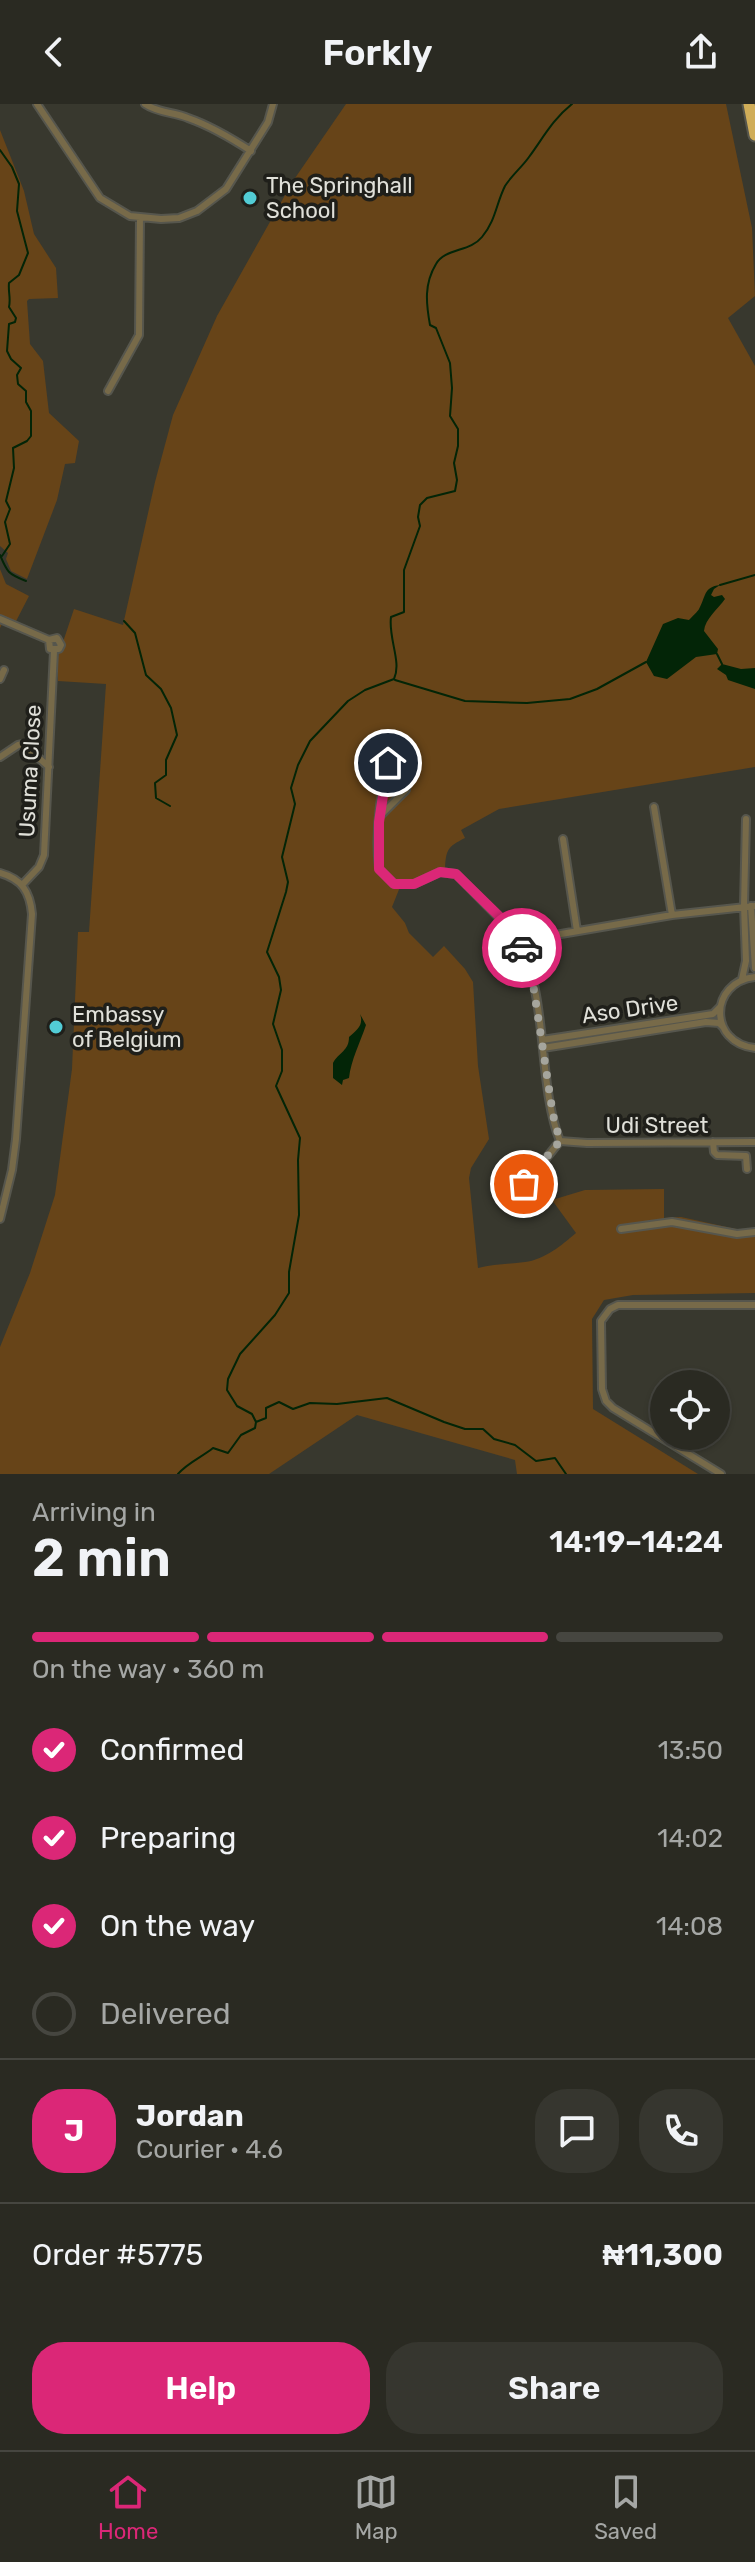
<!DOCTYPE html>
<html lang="en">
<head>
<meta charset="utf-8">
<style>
	body { margin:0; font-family:Rubik,sans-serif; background:#36362f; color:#f1f3f6; height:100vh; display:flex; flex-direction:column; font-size:30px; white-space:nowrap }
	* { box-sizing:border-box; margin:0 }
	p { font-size:26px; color:#a5a7a5 }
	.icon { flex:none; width:44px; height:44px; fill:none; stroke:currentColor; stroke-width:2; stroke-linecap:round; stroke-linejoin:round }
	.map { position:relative; height:1370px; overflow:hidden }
	.side { display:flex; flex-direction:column; background:#2a2a22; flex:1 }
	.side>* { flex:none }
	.tools { position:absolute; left:650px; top:1266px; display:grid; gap:16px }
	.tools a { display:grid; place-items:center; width:80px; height:80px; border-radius:50%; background:#2a2a22; box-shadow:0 2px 6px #0004,0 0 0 2px #464640; font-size:40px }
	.pin { position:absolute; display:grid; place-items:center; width:68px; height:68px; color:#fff; margin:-34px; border:4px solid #fff; border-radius:50%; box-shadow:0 2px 8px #0007 }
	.courier { position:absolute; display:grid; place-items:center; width:80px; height:80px; margin:-40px; border:6px solid #db2777; border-radius:50%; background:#fff; color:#222; box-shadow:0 2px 10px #0007 }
	.overview em { font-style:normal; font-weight:600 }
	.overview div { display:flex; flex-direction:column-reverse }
	.overview { display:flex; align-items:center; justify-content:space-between; height:136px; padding:0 32px }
	h1 { font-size:52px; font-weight:600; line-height:60px }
	.bar { display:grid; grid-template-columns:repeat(4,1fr); gap:12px 8px; align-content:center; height:96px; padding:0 32px }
	.bar i { height:10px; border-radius:6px; background:#464640 }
	.bar .selected { background:#db2777 }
	.bar p { grid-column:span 4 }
	.line { display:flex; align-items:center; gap:20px; padding:0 32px; border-top:2px solid #464640 }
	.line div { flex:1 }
	.round { display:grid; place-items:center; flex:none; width:84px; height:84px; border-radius:32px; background:#36362f }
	ol { padding:0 32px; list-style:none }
	li { display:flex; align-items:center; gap:24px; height:88px }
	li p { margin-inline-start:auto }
	li .icon { padding:8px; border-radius:50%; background:#db2777; color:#fff; stroke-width:4 }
	li:last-child { color:#a5a7a5 }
	li i { width:44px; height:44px; border:4px solid #464640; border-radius:50% }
	.cta { display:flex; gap:16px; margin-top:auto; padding:16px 32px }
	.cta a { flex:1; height:92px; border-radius:32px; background:#db2777; color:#fff; font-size:32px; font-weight:600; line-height:92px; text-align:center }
	.cta a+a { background:#36362f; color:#f1f3f6 }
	header { display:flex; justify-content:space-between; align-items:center; height:104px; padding:0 32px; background:#2a2a22; font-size:36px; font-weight:600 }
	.tabs { display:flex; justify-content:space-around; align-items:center; height:112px; border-top:2px solid #464640; background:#2a2a22; font-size:22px; color:#a5a7a5 }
	.tabs a { display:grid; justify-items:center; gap:4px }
	.tabs .selected { color:#db2777 }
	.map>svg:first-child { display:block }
	.green { fill:#674418 }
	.water { fill:#032507 }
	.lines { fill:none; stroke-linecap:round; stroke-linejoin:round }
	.stream { stroke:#032507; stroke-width:2 }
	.street-casing { stroke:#56564d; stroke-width:10 }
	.highway-casing { stroke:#56564d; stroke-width:15 }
	.street { stroke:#776a49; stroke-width:6 }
	.highway { stroke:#d0ad58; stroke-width:11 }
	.done { stroke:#a5a59d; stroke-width:8; stroke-dasharray:0 14.4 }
	.route { stroke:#db2777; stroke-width:10 }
	.poi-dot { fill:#52ccd5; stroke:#1f1f1a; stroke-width:3 }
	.labels { text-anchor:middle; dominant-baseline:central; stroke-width:7; stroke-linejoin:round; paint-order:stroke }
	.poi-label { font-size:22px; fill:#e0e0d9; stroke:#1f1f1a; text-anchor:start }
	.street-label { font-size:22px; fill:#e0e0d9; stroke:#1f1f1a }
</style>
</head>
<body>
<header><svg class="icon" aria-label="back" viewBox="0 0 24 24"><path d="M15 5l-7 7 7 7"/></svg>Forkly<svg class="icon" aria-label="share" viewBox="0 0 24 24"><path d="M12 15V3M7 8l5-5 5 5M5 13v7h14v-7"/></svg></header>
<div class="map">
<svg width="755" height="1370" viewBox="0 0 755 1370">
	<rect width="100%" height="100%" fill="#38382e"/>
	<path class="green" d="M346,0h380l26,124 3,68 -27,22 27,48v401l-256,42 -38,21 4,8c-18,9 -19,12 -20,31 -17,0 -22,13 -43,13l-10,25 13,16 4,10 24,24 11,-11 21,23 8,13 5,84 11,73 -18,29 -2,10 9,90c16,-4 31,-4 47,-6 19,-2 37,-17 51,-29l-24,-33 33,-10 79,-1v29l17,-1 64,14 10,-2v64l-122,2 -29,5 -12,19 1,90 105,65h-181l-2,-14 -158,-45 -88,59h-269v-127l30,-74 25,-78 17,-126 6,-137h11l17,-248 -48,-3v-24l16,-48 49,16 32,-143 18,-67 44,-99 76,-135z
		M0,26l24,61 10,43 22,34 2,30 -29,1 -2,2 3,43 13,17 6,52 30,28 -4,22 -10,1 -8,36 -30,79 -16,-8 -5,-12 2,-6 -8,-7z
		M0,465l6,15 23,12 -17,33 -10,-5 -2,4z"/>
	<path class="water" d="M720,481l-6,4 -3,6 3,2 8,-2 3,4c-7,10 -20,20 -21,32l14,18 -1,5 -21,3 -29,22 -13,-3 -8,-14 17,-38 15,-6 11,2c1,-1 10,-10 10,-11 7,-12 4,-22 21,-24z
		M722,560l19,5 14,-1v21l-27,-9 -2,-5 -9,-6z
		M360,910l6,11c-6,18 -15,35 -17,53l-6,2 -1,5 -9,-7v-15c6,-11 16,-12 16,-26 8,-7 15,-12 11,-23z"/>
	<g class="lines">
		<path class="stream" d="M0,46l12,17 7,17 -2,27 11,42 -9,22 -10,8c-1,9 2,15 0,24l7,11 -1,4 -6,2 -2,27 4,8 10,9 -4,7 1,9 8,7v11l5,9v25l-4,5 -14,7 1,20 -8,33 4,8 -5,13 5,22 -8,12
			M0,451c7,17 8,19 26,26
			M720,481l35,-10
			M124,517l11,12 11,42 15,14 10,19 6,27 -11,25v15l-11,8 1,15 14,8
			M717,550l5,10
			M395,576l70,21 62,2 43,-4 27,-10 49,-27
			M256,1318l-4,-8 -15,-8 -10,-16 1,-11 12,-25 35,-39 14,-22v-21l10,-57 -1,-55 2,-22 -24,-52 6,-15v-21l-9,-26 8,-34 -2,-13 -12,-25 19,-60 2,-10 -6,-25 13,-53 -4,-16 7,-23 12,-24 38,-40 17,-11 29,-11c8,-17 -6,-41 -3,-62l13,-5v-42l16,-44 -2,-9 2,-12 7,-7 28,-7 2,-11 -3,-17 4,-17v-17l-8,-13 2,-28 -2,-25 -14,-35 -6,-3c-4,-22 -6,-41 6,-61 9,-16 34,-12 46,-27 14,-17 14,-33 23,-51 7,-11 17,-19 24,-29 14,-19 24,-38 43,-53
			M178,1370c9,-11 24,-17 35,-26l15,5 13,-18 14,-7 1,-6 10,-4v-10l13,-6 14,7 17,-6 27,1 50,-6 57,24 21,7h18l11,10 21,6 21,16 19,-3 11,16"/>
		<g class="street-casing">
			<path id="street" d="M37,0l63,94 30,18 31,3 18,-1 18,-7 29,-22 42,-67 5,-18
				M145,0c13,9 29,8 43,14 23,8 43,20 63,33
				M108,287l31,-56 1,-117
				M0,515l49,21 8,-2 4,7 -2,4h-9l-1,-9
				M0,575l4,-9
				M0,653l18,-12 5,-1 26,23
				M654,703l18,108
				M380,712l26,-26 1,-8 -12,-20 -7,1c-8,33 -13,72 -9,106l15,15h20l26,-12 16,2 56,57c38,51 24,150 48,210l-29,36 -18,14
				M563,735l14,92
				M0,769c22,6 30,19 32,41l-16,225 -4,31 -12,49
				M22,781l17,-18 5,-12 10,-204
				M751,802l4,62
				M520,837l152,-26 83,-9
				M755,873c-46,5 -47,66 0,71
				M742,875l4,-18 -2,-55 2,-87
				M542,936l171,-26 7,-7
				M543,944l163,-26 13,1 4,4
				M560,1037l27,2 168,-1
				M713,1038l1,10 3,3 29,1 1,13
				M621,1125l51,-7 65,12 18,-2
				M721,1370l-108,-66 -7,-7 -4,-12 -1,-68 9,-12 8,-4h137"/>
		</g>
		<g class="highway-casing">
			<path id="highway" d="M749,0l6,31"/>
		</g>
		<use href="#street" class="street"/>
		<use href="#highway" class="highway"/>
	</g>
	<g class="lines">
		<path class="done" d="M522,844l11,36 20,131 7,26 -36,43"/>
		<path class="route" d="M388,659l-9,59v47l15,15h20l26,-12 16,2 46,45 20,29"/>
	</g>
	<g class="poi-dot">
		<circle cx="250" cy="94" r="8"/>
		<circle cx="56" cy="923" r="8"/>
	</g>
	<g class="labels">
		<g class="poi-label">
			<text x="266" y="81">The Springhall<tspan x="266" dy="25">School</tspan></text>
			<text x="72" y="910">Embassy<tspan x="72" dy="25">of Belgium</tspan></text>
		</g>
		<g class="street-label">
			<text transform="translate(30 667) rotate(-87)">Usuma Close</text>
			<text transform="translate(630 905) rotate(-8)">Aso Drive</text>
			<text x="657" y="1021">Udi Street</text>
		</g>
	</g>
</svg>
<div class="tools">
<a><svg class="icon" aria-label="locate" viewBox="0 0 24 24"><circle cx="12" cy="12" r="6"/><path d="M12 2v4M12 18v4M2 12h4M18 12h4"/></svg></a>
</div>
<div class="pin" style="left:524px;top:1080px;background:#ea580c"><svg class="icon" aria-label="bag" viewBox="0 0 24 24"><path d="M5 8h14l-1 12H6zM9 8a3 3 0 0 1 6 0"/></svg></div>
<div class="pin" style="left:388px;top:659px;background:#1f2937"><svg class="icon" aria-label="home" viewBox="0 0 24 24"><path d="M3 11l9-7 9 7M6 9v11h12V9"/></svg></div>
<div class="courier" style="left:522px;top:844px"><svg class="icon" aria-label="car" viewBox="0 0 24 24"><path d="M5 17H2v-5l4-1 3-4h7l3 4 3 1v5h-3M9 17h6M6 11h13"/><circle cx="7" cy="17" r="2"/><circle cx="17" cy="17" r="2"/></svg></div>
</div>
<section class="side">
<div class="overview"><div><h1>2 min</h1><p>Arriving in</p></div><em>14:19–14:24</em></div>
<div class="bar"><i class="selected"></i><i class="selected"></i><i class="selected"></i><i></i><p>On the way · 360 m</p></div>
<ol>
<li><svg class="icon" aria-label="check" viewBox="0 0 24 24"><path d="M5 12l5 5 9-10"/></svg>Confirmed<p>13:50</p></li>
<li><svg class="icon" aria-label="check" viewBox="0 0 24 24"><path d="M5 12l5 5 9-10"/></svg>Preparing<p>14:02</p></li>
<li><svg class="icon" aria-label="check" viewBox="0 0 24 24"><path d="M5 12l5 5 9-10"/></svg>On the way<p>14:08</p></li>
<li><i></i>Delivered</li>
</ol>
<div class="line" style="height:144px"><b class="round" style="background:#db2777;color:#fff">J</b><div><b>Jordan</b><p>Courier · 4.6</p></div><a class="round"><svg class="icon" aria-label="chat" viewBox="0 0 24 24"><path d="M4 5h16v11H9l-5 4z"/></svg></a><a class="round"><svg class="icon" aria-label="phone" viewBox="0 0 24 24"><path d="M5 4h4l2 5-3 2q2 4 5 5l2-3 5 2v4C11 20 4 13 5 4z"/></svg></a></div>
<div class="line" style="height:104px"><div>Order #5775</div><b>₦11,300</b></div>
<div class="cta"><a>Help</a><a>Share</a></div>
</section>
<nav class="tabs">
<a class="selected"><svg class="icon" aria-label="home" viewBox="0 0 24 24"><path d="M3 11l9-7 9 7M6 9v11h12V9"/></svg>Home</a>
<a><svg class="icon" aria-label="map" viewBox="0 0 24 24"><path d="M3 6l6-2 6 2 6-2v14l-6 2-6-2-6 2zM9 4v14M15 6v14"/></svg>Map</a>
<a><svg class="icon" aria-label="saved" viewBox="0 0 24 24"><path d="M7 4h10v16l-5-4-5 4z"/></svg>Saved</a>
</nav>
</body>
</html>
